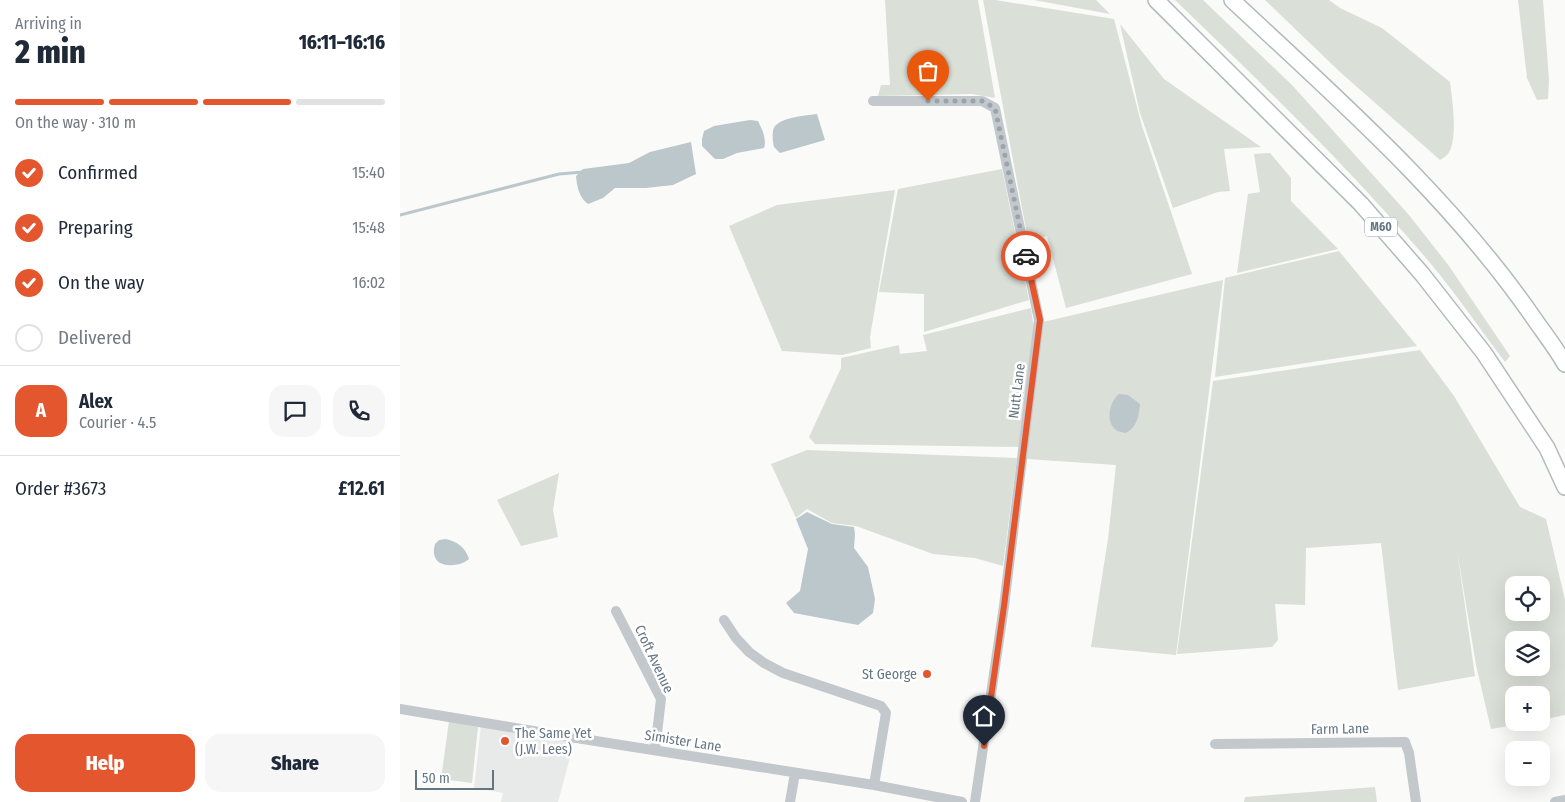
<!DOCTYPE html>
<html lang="en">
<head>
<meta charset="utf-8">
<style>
	body { margin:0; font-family:"Fira Sans Condensed",sans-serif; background:#f6f6f7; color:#1f2937; height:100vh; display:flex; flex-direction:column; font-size:19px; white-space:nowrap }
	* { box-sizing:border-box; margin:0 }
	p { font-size:16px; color:#747a83 }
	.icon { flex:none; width:28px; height:28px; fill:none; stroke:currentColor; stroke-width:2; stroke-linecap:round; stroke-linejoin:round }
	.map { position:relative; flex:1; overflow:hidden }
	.side { display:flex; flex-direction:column; background:#fff; width:400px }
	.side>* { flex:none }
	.controls { position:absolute; left:1105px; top:576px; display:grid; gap:10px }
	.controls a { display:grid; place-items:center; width:45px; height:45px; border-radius:10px; background:#fff; box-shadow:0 5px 20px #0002; font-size:25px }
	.scale { position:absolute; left:15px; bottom:12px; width:79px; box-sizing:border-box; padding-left:5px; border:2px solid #657683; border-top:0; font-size:14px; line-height:18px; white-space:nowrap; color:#657683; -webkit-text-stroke:4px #fff; paint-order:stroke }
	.pin { position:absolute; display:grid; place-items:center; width:42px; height:42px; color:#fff; margin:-51px -21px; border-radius:50% 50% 50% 0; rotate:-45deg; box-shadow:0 0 5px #0007 }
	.pin .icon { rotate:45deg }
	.courier { position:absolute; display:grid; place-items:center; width:50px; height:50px; margin:-25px; border:4px solid #e4572e; border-radius:50%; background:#fff; color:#222; box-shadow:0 1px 6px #0007 }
	.head em { font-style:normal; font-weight:800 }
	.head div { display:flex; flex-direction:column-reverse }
	.head { display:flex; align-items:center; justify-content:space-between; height:85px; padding:0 15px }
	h1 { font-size:32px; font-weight:800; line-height:38px }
	.bar { display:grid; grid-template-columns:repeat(4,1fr); gap:8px 5px; align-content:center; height:60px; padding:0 15px }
	.bar i { height:6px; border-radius:4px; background:#e0e1e3 }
	.bar .on { background:#e4572e }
	.bar p { grid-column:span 4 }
	.line { display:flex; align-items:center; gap:12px; padding:0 15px; border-top:1px solid #e0e1e3 }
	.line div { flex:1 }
	.round { display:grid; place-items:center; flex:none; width:52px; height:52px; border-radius:15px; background:#f6f6f7 }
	ol { padding:0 15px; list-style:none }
	li { display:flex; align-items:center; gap:15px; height:55px }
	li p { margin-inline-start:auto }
	li .icon { padding:5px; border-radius:50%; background:#e4572e; color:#fff; stroke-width:4 }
	li:last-child { color:#747a83 }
	li i { width:28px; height:28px; border:2px solid #e0e1e3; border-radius:50% }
	.button { display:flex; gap:10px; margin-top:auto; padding:10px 15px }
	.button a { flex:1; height:58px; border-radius:15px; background:#e4572e; color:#fff; font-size:20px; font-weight:800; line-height:58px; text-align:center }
	.button a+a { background:#f6f6f7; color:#1f2937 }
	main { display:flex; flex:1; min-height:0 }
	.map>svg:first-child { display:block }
	.built { fill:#e8e9e9 }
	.green { fill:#dadfd7; fill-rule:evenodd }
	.water { fill:#bbc7cb }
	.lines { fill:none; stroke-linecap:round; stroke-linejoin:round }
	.stream { stroke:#bbc7cb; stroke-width:3 }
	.highway-casing { stroke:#b4b9bd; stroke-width:18 }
	.minor { stroke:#c3c8cc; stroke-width:10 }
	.highway { stroke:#fff; stroke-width:15 }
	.done { stroke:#99a4ac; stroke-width:5; stroke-dasharray:0 9 }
	.route { stroke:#e4572e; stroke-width:6 }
	.poi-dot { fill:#e4572e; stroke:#fff; stroke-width:2 }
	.labels { text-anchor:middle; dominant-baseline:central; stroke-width:5; stroke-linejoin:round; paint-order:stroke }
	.shield { fill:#fff; stroke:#939fa8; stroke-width:1 }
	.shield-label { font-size:12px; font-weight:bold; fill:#657683 }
	.street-label { font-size:14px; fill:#657683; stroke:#fff }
	.poi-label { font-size:14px; fill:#657683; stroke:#fff; text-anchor:end }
</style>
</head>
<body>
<main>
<section class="side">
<div class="head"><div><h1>2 min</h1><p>Arriving in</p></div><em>16:11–16:16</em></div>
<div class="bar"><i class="on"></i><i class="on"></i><i class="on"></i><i></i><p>On the way · 310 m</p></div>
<ol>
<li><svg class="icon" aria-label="check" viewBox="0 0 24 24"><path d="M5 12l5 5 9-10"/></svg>Confirmed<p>15:40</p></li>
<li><svg class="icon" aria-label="check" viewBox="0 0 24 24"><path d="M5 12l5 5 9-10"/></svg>Preparing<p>15:48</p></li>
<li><svg class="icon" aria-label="check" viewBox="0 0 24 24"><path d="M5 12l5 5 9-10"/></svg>On the way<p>16:02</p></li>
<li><i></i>Delivered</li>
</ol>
<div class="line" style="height:90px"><b class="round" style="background:#e4572e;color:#fff">A</b><div><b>Alex</b><p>Courier · 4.5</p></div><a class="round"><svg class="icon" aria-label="chat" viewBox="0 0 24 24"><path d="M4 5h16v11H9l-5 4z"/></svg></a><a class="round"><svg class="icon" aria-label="phone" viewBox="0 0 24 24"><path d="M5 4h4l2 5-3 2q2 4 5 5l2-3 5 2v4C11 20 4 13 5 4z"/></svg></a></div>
<div class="line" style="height:65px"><div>Order #3673</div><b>£12.61</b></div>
<div class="button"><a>Help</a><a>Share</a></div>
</section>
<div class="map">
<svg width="1165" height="802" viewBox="0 0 1165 802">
	<rect width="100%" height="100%" fill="#fafaf8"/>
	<path class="built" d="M81,725l93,18 -16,59h-57l2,-9 -29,-5z"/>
	<path class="green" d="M485,0h93l17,98 -23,-4 -94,2 3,-11h9z
		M583,0h12l119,19 28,107 50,148 -126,34 -19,-72 -19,4z
		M634,0h62l14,14z
		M775,0h28l89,85 117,130 40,51 61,90 -5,6c-25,-33 -48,-67 -74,-98 -79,-94 -168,-179 -256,-264z
		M865,0h64l11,8 42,20 68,54c2,16 9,60 -3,73 -2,2 -4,3 -7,5l-100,-88z
		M1118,0h25l6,80 -1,19 -11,1 -10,-22z
		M720,24l44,55 97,68 -37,2 6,42 -12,1 -45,16 -33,-95z
		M870,153l21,25v23l47,48 -101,24 11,-79 12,-2 -6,-38z
		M602,169l27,131 -105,32v-38l-45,-2 19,-103z
		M495,190l-25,147 1,11 -29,7 -60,-4 -53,-125 48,-21z
		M939,251l78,95 -202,31 10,-99z
		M823,280l-47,375 -85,-8 17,-108 8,-74 -89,-6 16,-137z
		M631,308l3,23 -13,116 -206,-3 -6,-7 32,-69v-10l58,-13 1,9 27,-3 -4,-16z
		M1020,350l34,46 66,111 26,12 19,81v115l-24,5v-25h-27v27l12,1 -35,6 -15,-64 -19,-115 18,126 -77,14 -17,-147 -75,5 -1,57 -30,-1 3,36 -6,7 -95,7 36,-273zM1114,585h27v27h-27zM1114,640h27v28h-27z
		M407,450l210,8 -14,108 -28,-8 -42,-4 -77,-28 -24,-3 -25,-14 -11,9 -25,-54z
		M159,473l-6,37 5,27 -37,9 -24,-46z
		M49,721l29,6 -6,56 -31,-4z
		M975,787l2,15h-133l1,-5z"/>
	<path class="water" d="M417,114l8,26 -45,13 -6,-6c-1,-5 -2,-11 -1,-16 2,-14 32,-15 44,-17z
		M350,120l8,1c4,8 9,18 6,27l-27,5 -14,6h-8l-13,-13v-7l2,-8 10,-5z
		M291,142l5,32 -23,11 -27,3h-31l-12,10 -15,6c-9,-7 -11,-17 -12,-28l7,-7 46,-6 21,-11z
		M719,394l9,1 12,9c-1,11 -3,25 -15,29 -4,-1 -9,-2 -11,-5 -9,-9 -3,-28 5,-34z
		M407,512l25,12 22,3 1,7 -1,14 14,19 7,32 -2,14 -15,12 -64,-12 -8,-10 14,-12 8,-42 -12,-30z
		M46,539c12,3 19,8 23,20 -7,7 -30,10 -34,-2 -2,-4 -1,-9 0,-13l4,-4z"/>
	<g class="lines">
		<path class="stream" d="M0,215l159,-41 24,-2"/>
		<g class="highway-casing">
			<path id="highway" d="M756,0l205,204 61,70 62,79 63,95 18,39
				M832,0c106,99 218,197 301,317 11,16 23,31 32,47"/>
		</g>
		<path class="minor" d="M473,101h109l13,7 44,212 -35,286 -29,196
			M216,611l45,88 -6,51
			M324,620l12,18 13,14 15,11 19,10 98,33 5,7 -12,72
			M0,709l164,27 310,49 88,17
			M815,744l190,-2 4,11 7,49
			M390,802l5,-29
			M1155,802l10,-2"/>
		<use href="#highway" class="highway"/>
	</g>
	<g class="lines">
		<path class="done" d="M528,101h54l13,7 31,148"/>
		<path class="route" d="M584,746l20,-140 36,-286 -14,-64"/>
	</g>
	<g class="poi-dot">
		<circle cx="527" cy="674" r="5"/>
		<circle cx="105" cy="741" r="5"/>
	</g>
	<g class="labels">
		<rect class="shield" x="965" y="217.5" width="32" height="19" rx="4"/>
		<g class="shield-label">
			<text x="981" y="227">M60</text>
		</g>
		<g class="street-label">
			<text transform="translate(617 391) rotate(-83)">Nutt Lane</text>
			<text transform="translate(254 659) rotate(65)">Croft Avenue</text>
			<text transform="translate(940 729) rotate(-1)">Farm Lane</text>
			<text transform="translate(283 741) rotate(9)">Simister Lane</text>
		</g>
		<g class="poi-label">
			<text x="517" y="674">St George</text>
			<text x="115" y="733" text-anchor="start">The Same Yet<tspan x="115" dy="16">(J.W. Lees)</tspan></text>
		</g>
	</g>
</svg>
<div class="controls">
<a><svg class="icon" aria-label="locate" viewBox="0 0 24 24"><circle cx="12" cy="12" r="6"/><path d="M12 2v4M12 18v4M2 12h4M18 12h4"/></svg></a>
<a><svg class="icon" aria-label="layers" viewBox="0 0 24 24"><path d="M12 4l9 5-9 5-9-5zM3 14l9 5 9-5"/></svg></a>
<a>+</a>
<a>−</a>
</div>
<div class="scale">50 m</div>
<div class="pin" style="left:528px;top:101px;background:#ea580c"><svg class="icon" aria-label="bag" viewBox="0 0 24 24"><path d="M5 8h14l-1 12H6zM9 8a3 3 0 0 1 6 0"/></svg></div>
<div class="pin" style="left:584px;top:746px;background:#1f2937"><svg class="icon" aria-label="home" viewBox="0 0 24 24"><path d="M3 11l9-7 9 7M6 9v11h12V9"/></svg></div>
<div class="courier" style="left:626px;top:256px"><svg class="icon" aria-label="car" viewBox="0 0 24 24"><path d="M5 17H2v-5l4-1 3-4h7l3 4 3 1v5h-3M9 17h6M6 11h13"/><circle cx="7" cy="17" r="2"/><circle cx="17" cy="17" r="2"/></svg></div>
</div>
</main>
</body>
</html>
